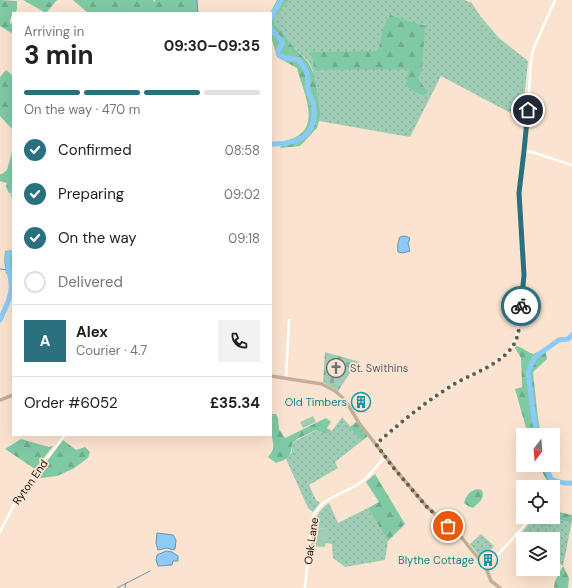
<!DOCTYPE html>
<html lang="en">
<head>
<meta charset="utf-8">
<style>
	body { margin:0; font-family:"DM Sans",sans-serif; background:#f2f2f2; color:#222; height:100vh; display:flex; flex-direction:column; font-size:15px; white-space:nowrap }
	* { box-sizing:border-box; margin:0 }
	p { font-size:13px; color:#767676 }
	.icon { flex:none; width:22px; height:22px; fill:none; stroke:currentColor; stroke-width:2; stroke-linecap:round; stroke-linejoin:round }
	.map { position:relative; flex:1; overflow:hidden }
	.drawer { position:absolute; left:12px; top:12px; width:260px; height:424px; display:flex; flex-direction:column; background:#fff; border-radius:0px; box-shadow:0 4px 16px #0002 }
	.drawer>* { flex:none }
	.needle { width:26px; rotate:196deg }
	.tools { position:absolute; left:516px; top:428px; display:grid; gap:8px }
	.tools a { display:grid; place-items:center; width:44px; height:44px; border-radius:0px; background:#fff; box-shadow:0 4px 16px #0002; font-size:20px }
	.pin { position:absolute; display:grid; place-items:center; width:34px; height:34px; color:#fff; margin:-17px; border:2px solid #fff; border-radius:50%; box-shadow:0 1px 4px #0007 }
	.courier { position:absolute; display:grid; place-items:center; width:40px; height:40px; margin:-20px; border:3px solid #2a707e; border-radius:50%; background:#fff; color:#222; box-shadow:0 1px 5px #0007 }
	.overview em { font-style:normal; font-weight:700 }
	.overview div { display:flex; flex-direction:column-reverse }
	.overview { display:flex; align-items:center; justify-content:space-between; height:68px; padding:0 12px }
	h1 { font-size:26px; font-weight:700; line-height:30px }
	.bar { display:grid; grid-template-columns:repeat(4,1fr); gap:6px 4px; align-content:center; height:48px; padding:0 12px }
	.bar i { height:5px; border-radius:3px; background:#e0e0e0 }
	.bar .current { background:#2a707e }
	.bar p { grid-column:span 4 }
	.line { display:flex; align-items:center; gap:10px; padding:0 12px; border-top:1px solid #e0e0e0 }
	.line div { flex:1 }
	.round { display:grid; place-items:center; flex:none; width:42px; height:42px; border-radius:0px; background:#f2f2f2 }
	ol { padding:0 12px; list-style:none }
	li { display:flex; align-items:center; gap:12px; height:44px }
	li p { margin-inline-start:auto }
	li .icon { padding:4px; border-radius:50%; background:#2a707e; color:#fff; stroke-width:4 }
	li:last-child { color:#767676 }
	li i { width:22px; height:22px; border:2px solid #e0e0e0; border-radius:50% }
	.map>svg:first-child { display:block }
	.grass { fill:url(#grass-dots) }
	.forest { fill:url(#forest-firs) }
	.cemetery { fill:url(#cemetery-stones) }
	.pitch { fill:#9eccb4 }
	.water { fill:#8ccbf7; stroke:#6a93af }
	.lines { fill:none; stroke-linecap:round; stroke-linejoin:round }
	.stream { stroke:#6a93af; stroke-width:1 }
	.river { stroke:#8ccbf7; stroke-width:5 }
	.street { stroke:#fff; stroke-width:2.5 }
	.secondary { stroke:#c2af9a; stroke-width:3.5 }
	.done { stroke:#695a4d; stroke-width:4; stroke-dasharray:0 7.2 }
	.route { stroke:#2a707e; stroke-width:5 }
	.labels { text-anchor:middle; dominant-baseline:central; stroke-width:3.5; stroke-linejoin:round; paint-order:stroke }
	.worship-label { font-size:11px; fill:#5b616d; stroke:#fbe4cf; text-anchor:start }
	.culture-label { font-size:11px; fill:#0d838f; stroke:#fbe4cf; text-anchor:end }
	.street-label { font-size:11px; fill:#1a1007; stroke:#fbe4cf }
</style>
</head>
<body>
<div class="map">
<svg width="572" height="588" viewBox="0 0 572 588">
	<defs>
		<pattern id="grass-dots" width="8" height="8" patternUnits="userSpaceOnUse"><rect width="8" height="8" fill="#9eccb4"/><path d="M2 2h.1M6 6h.1" fill="none" stroke="#88ae99" stroke-width="1.8" stroke-linecap="round"/></pattern>
		<pattern id="forest-firs" width="22" height="20" patternUnits="userSpaceOnUse"><rect width="22" height="20" fill="#80c9a5"/><path d="M5 1l3.5 6h-7zM16 11l3.5 6h-7z" fill="#6eac8d"/></pattern>
		<pattern id="cemetery-stones" width="16" height="16" patternUnits="userSpaceOnUse"><rect width="16" height="16" fill="#9eccb4"/><path d="M2 7V4a2 2 0 0 1 4 0v3zM10 15v-3a2 2 0 0 1 4 0v3z" fill="#88ae99"/></pattern>
	</defs>
	<rect width="100%" height="100%" fill="#fbe4cf"/>
	<path class="grass" d="M289,0h176l4,2h2l10,15 18,21 29,23 -6,58 -81,-43 -31,61 -91,-16 2,-6 -6,-39 -6,-14 -19,-19 -7,-11 -9,-8 1,-6z
		M342,417l9,10 -1,2 12,12 -27,21 3,6 -29,17 7,15 4,3 -7,9 -5,-4 -22,-49 6,-7v-8l5,-4 20,-10 10,4 5,-3z
		M329,503l9,20 30,-15 20,33 -3,19 -40,7 -12,-9 -1,-14 -7,-1 2,-14 -14,-1c3,-12 6,-18 16,-25z
		M535,517h3v5l19,-3 7,2h8l-9,45 -10,-8v-19h-22l-10,-6z
		M481,534l13,12 -12,14 -12,-16z"/>
	<path class="forest" d="M0,0l17,1v9c-4,5 -7,6 -7,13l3,1v10l-13,-8z
		M23,0h34l-11,13z
		M73,0h80l2,2v-2h42l1,13h-110z
		M277,0h12l-14,18 -1,6 9,8 7,11 18,19 7,14 6,39 -4,13 -17,18 -20,2 4,-7c4,-1 9,-2 12,-4 25,-13 6,-48 1,-69l-20,-11 -6,-20v-24h-1z
		M390,15l35,11 -3,42 -4,11 10,13 -4,4 -11,-5 -7,-6 3,-16 -94,1 -4,-18 67,-1 6,-25z
		M6,70l7,6v54l-13,-14v-39z
		M13,148v45h-4l-3,-6 1,-4 -7,-2v-7h2l5,-4 2,-7z
		M13,250v25l-7,-1 -2,-15 1,-8z
		M516,346c7,1 10,6 17,8l7,-3 5,-1 2,9 -14,13 5,46 3,17h-13l-13,-46 7,-2 -1,-29 -6,-10z
		M271,414h5l2,4 1,11 6,9 41,-20 5,4 -4,6 5,3 -5,3 -11,-4 -19,9 -5,5c-1,13 -4,15 -16,19l-8,-6c9,-10 4,-14 3,-26 0,-5 0,-11 0,-17z
		M356,422l12,14 -6,5 -13,-13z
		M21,439l28,8 4,-1 -18,23 -30,-20z
		M63,440l13,10 9,-3 5,5 -2,6 -15,11 -16,7 -24,3z
		M539,465h7l3,12 4,2 -2,8h-1z
		M375,474l30,50 -17,17 -20,-33 11,-6 -13,-20z
		M477,489l5,1c3,9 -3,12 -9,18l-5,-2 -4,-3c2,-8 6,-12 13,-14z
		M559,512l13,3v6h-8l-7,-2 -10,7 -10,-4 1,-5h15v-3z
		M563,566l6,12 -1,10h-14l1,-7z"/>
	<path class="cemetery" d="M325,352l35,10 -4,2 -18,27 -15,-9z"/>
	<path class="pitch" d="M313,416l3,6 -13,6 -3,-6z
		M313,528l14,1 -2,18 -14,-1z"/>
	<path class="water" d="M404,236l4,1 2,1 -2,5 2,8 -7,2 -5,-1c-1,-5 0,-11 2,-15z
		M157,533l16,2 3,5 -1,9 -2,1 -6,-2 -9,2 -2,-7z
		M166,551l6,1 6,4v5h-5l-1,4 -14,1 -2,-6 1,-5z"/>
	<g class="lines">
		<path class="stream" d="M197,0l1,13
			M0,269l8,1
			M117,588l33,-17
			M125,588l1,-5"/>
		<path class="river" d="M271,18l10,-18
			M271,28l3,5 8,8v3l-4,6v4l6,4 15,2c4,5 9,12 9,19 0,3 -1,7 0,10 0,4 4,9 5,14 6,31 -14,42 -42,41
			M13,192v3
			M0,320c5,-12 13,-25 11,-38 -1,-13 -5,-13 -3,-28l5,-2
			M537,435l-4,-23 -5,-40 7,-15 24,-17 9,-1 4,-4
			M545,465l6,14c7,3 13,5 21,4"/>
		<path class="street" d="M524,151l8,1 40,13
			M286,378l3,-58
			M376,444c24,-21 48,-42 75,-58 18,-11 38,-17 53,-31 7,-5 10,-12 13,-20l7,-60 -5,-82 8,-72 4,-60 2,-11 22,-50
			M0,532l18,-35 47,-62
			M486,568l46,-51
			M305,588l7,-69c10,-25 33,-23 52,-39 8,-7 14,-16 21,-23"/>
		<path class="secondary" d="M271,376l51,8 13,7 7,6 5,6 12,20 40,51 28,33 35,31 24,30 5,13 9,7
			M0,400l13,-5"/>
	</g>
	<g class="lines">
		<path class="done" d="M448,526l-21,-19 -35,-41 -16,-22c24,-21 48,-41 75,-58 19,-12 51,-21 63,-42 6,-10 6,-27 7,-38"/>
		<path class="route" d="M521,306l3,-31 -5,-82 5,-42 4,-41"/>
	</g>
	<defs>
		<g id="church-ring" transform="scale(1)"><circle r="9.5" fill="#fbe4cf" stroke="#6b7280" stroke-width="1.5"/><path d="M-1.2-6h2.4v3.5h3.3v2.4h-3.3V6h-2.4V-.1h-3.3v-2.4h3.3Z" fill="#6b7280"/></g>
		<g id="building-ring" transform="scale(1)"><circle r="9.5" fill="#fbe4cf" stroke="#0f9aa8" stroke-width="1.5"/><path d="M-4-6H4V6H1V3H-1V6H-4ZM-2.5-4.3h1.7v1.8h-1.7ZM.8-4.3h1.7v1.8H.8ZM-2.5-1h1.7V.8h-1.7ZM.8-1h1.7V.8H.8Z" fill="#0f9aa8"/></g>
	</defs>
	<g fill-rule="evenodd">
		<use href="#church-ring" x="336" y="368"/>
		<use href="#building-ring" x="361" y="402"/>
		<use href="#building-ring" x="488" y="560"/>
	</g>
	<g class="labels">
		<g class="worship-label">
			<text x="350" y="368">St. Swithins</text>
		</g>
		<g class="culture-label">
			<text x="347" y="402">Old Timbers</text>
			<text x="474" y="560">Blythe Cottage</text>
		</g>
		<g class="street-label">
			<text transform="translate(30 482) rotate(-55)">Ryton End</text>
			<text transform="translate(311 541) rotate(-82)">Oak Lane</text>
		</g>
	</g>
</svg>
<div class="tools">
<a><svg class="needle" viewBox="-14 -14 28 28"><path d="M0-13l5 13h-10z" fill="#e53935"/><path d="M0 13l5-13h-10z" fill="#767676"/></svg></a>
<a><svg class="icon" aria-label="locate" viewBox="0 0 24 24"><circle cx="12" cy="12" r="6"/><path d="M12 2v4M12 18v4M2 12h4M18 12h4"/></svg></a>
<a><svg class="icon" aria-label="layers" viewBox="0 0 24 24"><path d="M12 4l9 5-9 5-9-5zM3 14l9 5 9-5"/></svg></a>
</div>
<div class="pin" style="left:448px;top:526px;background:#ea580c"><svg class="icon" aria-label="bag" viewBox="0 0 24 24"><path d="M5 8h14l-1 12H6zM9 8a3 3 0 0 1 6 0"/></svg></div>
<div class="pin" style="left:528px;top:110px;background:#1f2937"><svg class="icon" aria-label="home" viewBox="0 0 24 24"><path d="M3 11l9-7 9 7M6 9v11h12V9"/></svg></div>
<div class="courier" style="left:521px;top:306px"><svg class="icon" aria-label="bike" viewBox="0 0 24 24"><circle cx="6" cy="16" r="4"/><circle cx="18" cy="16" r="4"/><path d="M6 16l4-8h5l3 8M10 8l3 8H6M13 5h3"/></svg></div>
<section class="drawer">
<div class="overview"><div><h1>3 min</h1><p>Arriving in</p></div><em>09:30–09:35</em></div>
<div class="bar"><i class="current"></i><i class="current"></i><i class="current"></i><i></i><p>On the way · 470 m</p></div>
<ol>
<li><svg class="icon" aria-label="check" viewBox="0 0 24 24"><path d="M5 12l5 5 9-10"/></svg>Confirmed<p>08:58</p></li>
<li><svg class="icon" aria-label="check" viewBox="0 0 24 24"><path d="M5 12l5 5 9-10"/></svg>Preparing<p>09:02</p></li>
<li><svg class="icon" aria-label="check" viewBox="0 0 24 24"><path d="M5 12l5 5 9-10"/></svg>On the way<p>09:18</p></li>
<li><i></i>Delivered</li>
</ol>
<div class="line" style="height:72px"><b class="round" style="background:#2a707e;color:#fff">A</b><div><b>Alex</b><p>Courier · 4.7</p></div><a class="round"><svg class="icon" aria-label="phone" viewBox="0 0 24 24"><path d="M5 4h4l2 5-3 2q2 4 5 5l2-3 5 2v4C11 20 4 13 5 4z"/></svg></a></div>
<div class="line" style="height:52px"><div>Order #6052</div><b>£35.34</b></div>
</section>
</div>
</body>
</html>
